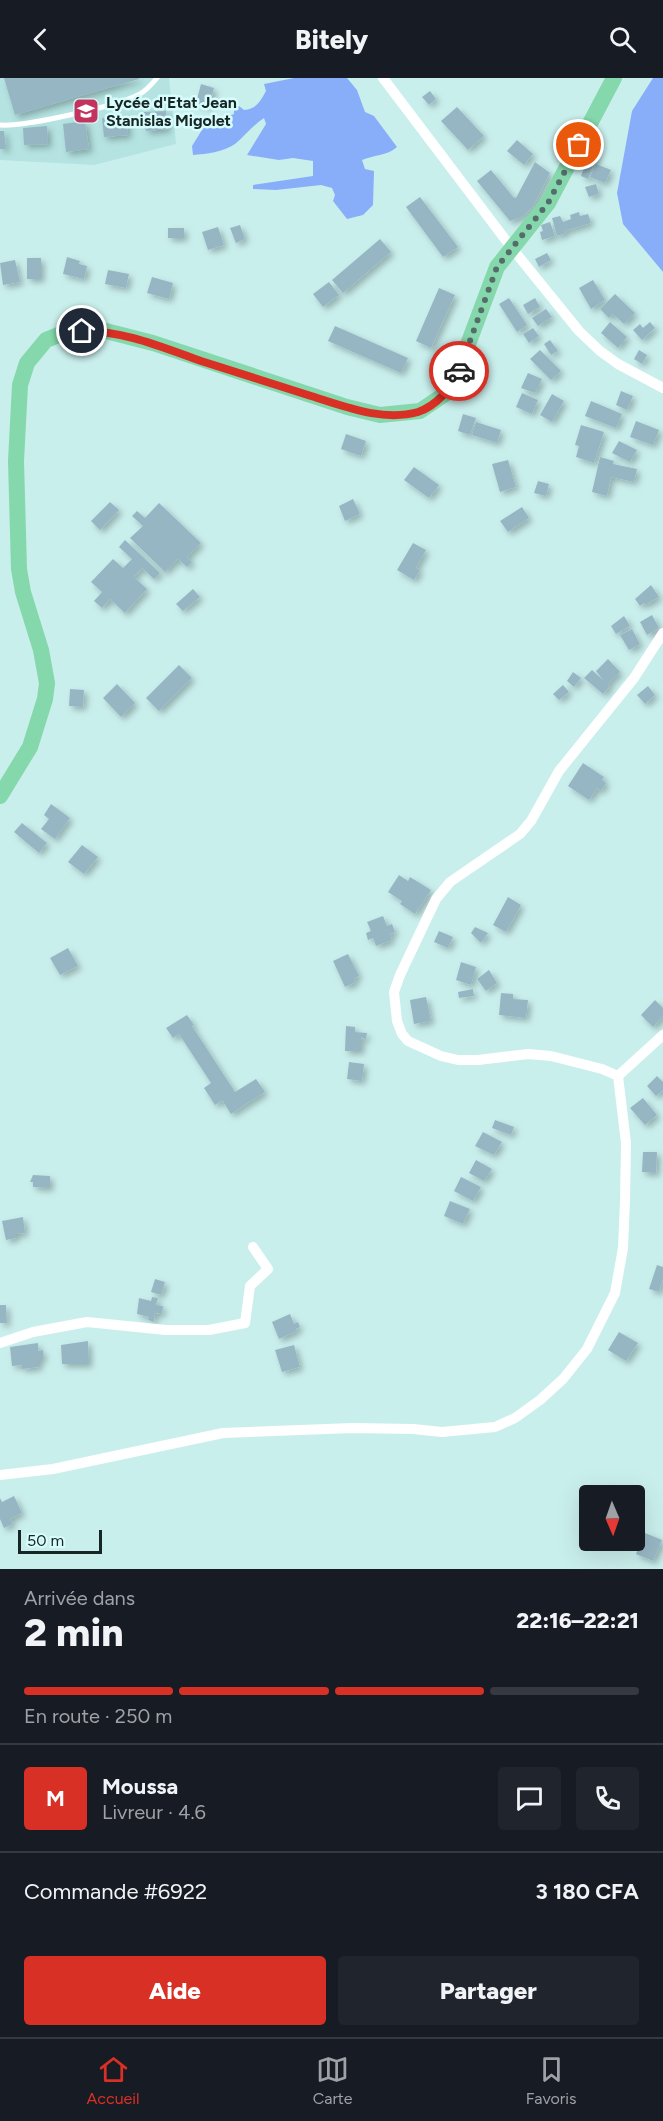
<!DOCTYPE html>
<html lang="fr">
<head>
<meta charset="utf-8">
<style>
	body { margin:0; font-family:Figtree,sans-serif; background:#20242c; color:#f1f3f6; height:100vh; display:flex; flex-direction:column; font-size:22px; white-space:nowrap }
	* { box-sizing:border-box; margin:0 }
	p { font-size:20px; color:#9ea1a6 }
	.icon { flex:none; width:33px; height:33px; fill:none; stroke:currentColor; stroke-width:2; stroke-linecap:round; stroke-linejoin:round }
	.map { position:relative; height:1491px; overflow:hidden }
	.details { display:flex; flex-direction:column; background:#171b24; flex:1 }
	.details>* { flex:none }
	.needle { width:39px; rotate:178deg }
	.fabs { position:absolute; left:579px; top:1407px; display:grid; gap:12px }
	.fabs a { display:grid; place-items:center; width:66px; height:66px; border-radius:6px; background:#171b24; box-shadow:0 6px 24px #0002; font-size:30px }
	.scale { position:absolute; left:18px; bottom:15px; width:84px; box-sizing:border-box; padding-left:6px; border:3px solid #172525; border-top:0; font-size:16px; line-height:21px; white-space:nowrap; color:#172525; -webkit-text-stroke:4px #d6fcfb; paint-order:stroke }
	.pin { position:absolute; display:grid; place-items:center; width:51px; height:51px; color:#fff; margin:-26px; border:3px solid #fff; border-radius:50%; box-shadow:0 2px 6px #0007 }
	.courier { position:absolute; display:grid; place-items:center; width:60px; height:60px; margin:-30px; border:4px solid #d93025; border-radius:50%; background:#fff; color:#222; box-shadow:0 2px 8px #0007 }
	.overview em { font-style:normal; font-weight:800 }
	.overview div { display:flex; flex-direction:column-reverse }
	.overview { display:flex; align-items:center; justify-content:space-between; height:102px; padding:0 24px }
	h1 { font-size:39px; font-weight:800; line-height:45px }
	.bar { display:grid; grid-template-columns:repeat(4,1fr); gap:9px 6px; align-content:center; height:72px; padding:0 24px }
	.bar i { height:8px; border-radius:4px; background:#363941 }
	.bar .current { background:#d93025 }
	.bar p { grid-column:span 4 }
	.line { display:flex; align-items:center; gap:15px; padding:0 24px; border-top:2px solid #363941 }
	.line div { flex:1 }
	.round { display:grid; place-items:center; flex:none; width:63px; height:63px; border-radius:6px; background:#20242c }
	.button { display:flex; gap:12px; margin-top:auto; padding:12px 24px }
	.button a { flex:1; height:69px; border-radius:6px; background:#d93025; color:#fff; font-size:24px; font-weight:800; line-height:69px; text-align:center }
	.button a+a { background:#20242c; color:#f1f3f6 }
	header { display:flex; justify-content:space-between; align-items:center; height:78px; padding:0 24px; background:#171b24; font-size:27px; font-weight:800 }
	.tabs { display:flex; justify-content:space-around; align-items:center; height:84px; border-top:2px solid #363941; background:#171b24; font-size:16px; color:#9ea1a6 }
	.tabs a { display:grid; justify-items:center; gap:3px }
	.tabs .current { color:#d93025 }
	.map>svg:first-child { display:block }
	.built { fill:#b4e3e1 }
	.water { fill:#88aef9 }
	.building { fill:#97b6c4; filter:url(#shadow) }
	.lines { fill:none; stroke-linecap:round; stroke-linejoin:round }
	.service { stroke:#fff; stroke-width:5 }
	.minor { stroke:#fff; stroke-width:10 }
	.trunk { stroke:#84d8ac; stroke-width:16 }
	.done { stroke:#556c6b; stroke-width:6; stroke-dasharray:0 10.8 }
	.route { stroke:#d93025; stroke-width:8 }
	.labels { text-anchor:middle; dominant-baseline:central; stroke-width:5; stroke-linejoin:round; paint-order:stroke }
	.poi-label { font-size:16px; font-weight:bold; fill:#172525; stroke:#d6fcfb; text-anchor:start }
</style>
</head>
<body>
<header><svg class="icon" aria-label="back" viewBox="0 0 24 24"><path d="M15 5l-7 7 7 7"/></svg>Bitely<svg class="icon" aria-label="search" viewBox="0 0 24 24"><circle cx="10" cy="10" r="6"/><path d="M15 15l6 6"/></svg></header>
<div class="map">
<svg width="663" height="1491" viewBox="0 0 663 1491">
	<defs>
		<filter id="shadow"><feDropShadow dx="3.5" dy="3.5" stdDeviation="3" flood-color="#0004"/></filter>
	</defs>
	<rect width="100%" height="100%" fill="#c9efed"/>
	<path class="built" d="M0,0h169l7,66 -82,21 -94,-5z"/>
	<path class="water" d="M294,0h53l10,12 8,22 9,4 23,31c-10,9 -24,8 -35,13l3,9 9,2 -1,34 -10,10 -16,4 -14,-18 2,-6 -3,-7 -11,-3 -45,5 -23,-1v-4l60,-9v-15l-20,-3 -14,2 -32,-5 19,-31 -2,-6c-11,7 -19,18 -29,26 -12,8 -29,10 -42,11l-1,-9 13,-21 29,-11v-6l5,-2 5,4c12,-1 16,-8 22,-19l-2,-7z
		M653,0h10v194l-40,-48 -6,-31 15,-82z"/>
	<path class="building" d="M4,0h135v1l-124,36z
		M201,6l13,4 -5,19 -13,-4z
		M430,13l6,8 -7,6 -7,-8z
		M457,29l27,29 -16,14 -27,-29z
		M166,33l1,18 -21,2 -2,-19z
		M126,38l2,19 -24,2 -2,-19z
		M85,43l4,28 -23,3 -3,-28z
		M47,48l1,18 -24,1 -1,-17z
		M0,53h4l2,18h-6z
		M517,62l16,14 -9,11 -17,-14z
		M589,77l7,3 -8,21 -7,-3z
		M535,84l15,11 -17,34 -11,10 -12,4 -33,-40 14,-11 23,28h2z
		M596,86l15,6 -6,13 -15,-6z
		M596,106l3,10 -10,3 -4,-10z
		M420,119l38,50 -15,10 -37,-50z
		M579,134l1,4 8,-2 3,9 -26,8 1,2 -9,3 -5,-18 8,-2 3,6 8,-3 -1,-4z
		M550,144l5,14 -13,4 -2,-8 3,-1 -2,-6z
		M240,147l5,14 -9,4 -6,-15z
		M218,149l6,18 -16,5 -6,-18z
		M168,150h16v10h-16z
		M380,161l11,13 -48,41 -11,-13z
		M547,175l4,7 -12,7 -4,-8z
		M67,179l13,4 -1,3 8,2 -3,13 -21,-5z
		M27,180h14v21h-14z
		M15,182l5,22 -17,3 -3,-22z
		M108,192l21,4 -3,14 -21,-4z
		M152,199l21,6 -4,16 -22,-6z
		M593,202l12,20 -14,9 -12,-21z
		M329,204l10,13 -16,12 -10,-13z
		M439,210l16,7 -24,53 -15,-7z
		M615,216l20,19 -11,11 -11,-10 -4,4 -9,-9z
		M509,220l18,27 -10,7 -18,-28z
		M535,220l5,9 -12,7 -5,-9z
		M546,231l6,8 -14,9 -6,-8z
		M610,244l17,15 -9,11 -17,-15z
		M650,244l5,6 -13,12 -9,-10 7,-6 3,4z
		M335,248l73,32 -7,15 -73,-32z
		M533,250l6,8 -10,7 -6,-9z
		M550,262l8,11 -7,4 -7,-11z
		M540,272l21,21 -10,9 -21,-21z
		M639,272l8,5 -5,9 -8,-5z
		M528,295l14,6 -7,14 -14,-5z
		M621,313l12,5 -6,14 -11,-5z
		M522,315l16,7 -6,14 -16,-7z
		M552,316l12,7 -12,21 -12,-7z
		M591,323l31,13 -6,14 -31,-12z
		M463,336l13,4 -6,17 -12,-4z
		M636,343l23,9 -6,15 -23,-8z
		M476,344l25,8 -4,13 -25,-8z
		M581,347l23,7 -10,31 -18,-6 3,-11 -4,-1z
		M346,356l20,7 -5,15 -20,-7z
		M619,363l18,9 -7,12 -18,-9z
		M600,379l14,4 -1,3 24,5 -3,13 -23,-5 -4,19 -15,-4z
		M508,382l8,27 -16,5 -8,-28z
		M414,389l25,18 -10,13 -25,-18z
		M538,403l11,3 -3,12 -12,-3z
		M353,421l7,15 -15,7 -6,-15z
		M110,424l9,8 -19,20 -9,-9z
		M159,425l42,40 -14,14 5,5 -5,5 -9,-8 -13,13 -35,-34 13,-12 -11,-10 5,-5 8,7z
		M522,429l7,11 -21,14 -8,-11z
		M125,462l35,33 -6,6 -12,-11 -8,9 13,12 -22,24 -15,-14 -8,9 -8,-7 8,-9 -11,-10 22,-23 10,9 9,-9 -13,-12z
		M413,465l13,7 -10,18 4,2 -6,10 -17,-10z
		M651,507l8,12 -14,8 -1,-2 -4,3 -5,-7z
		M193,511l7,8 -17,14 -7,-7z
		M652,537l7,13 -12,7 -7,-13z
		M624,538l6,10 -14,8 -5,-8z
		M632,551l8,15 -11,6 -9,-15z
		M608,581l12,13 -12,12 2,2 -7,8 -19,-16 8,-8 12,11 -8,-10z
		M179,587l13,13 -33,33 -13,-13z
		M573,594l8,6 -7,9 -7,-6z
		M117,606l18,19 -14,14 -18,-19z
		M563,607l6,7 -10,8 -6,-6z
		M648,608l7,9 -10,9 -8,-9z
		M70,611l14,1 -1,17 -14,-1z
		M583,685l21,14 -2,3 4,3 -5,8 -4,-3 -8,12 -21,-14z
		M51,726l19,14 -15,21 -14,-10 8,-10 -5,-4z
		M22,745l25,20 -8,10 -25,-21z
		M82,767l16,12 -14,17 -16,-12z
		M399,797l9,6 2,-4 21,13 -16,24 -15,-10 2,-3 -14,-9z
		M508,819l13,8 -15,27 -13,-7z
		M383,838l4,10 5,-2 3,8 -5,2 2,6 -16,6 -3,-8 -5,2 -2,-7 5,-2 -4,-9z
		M475,849l13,6 -7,10 -10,-10z
		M439,853l14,6 -5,11 -14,-6z
		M68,870l10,18 -18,9 -10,-17z
		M348,876l11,22 -5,2 2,4 -11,5 -12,-26z
		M461,884l15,5 -5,18 -15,-5z
		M489,892l8,13 -11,8 -9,-12z
		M473,911l1,7 -15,2 -1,-6z
		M501,915l12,1v5l15,1 -2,18 -27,-3z
		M426,919l5,24 -17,3 -4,-24z
		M655,922l8,8v8l-10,11 -12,-12z
		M187,937l7,10 -2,1 43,66 21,-13 9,13 -34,22 -9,-14 -7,5 -11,-17 7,-5 -32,-49 -6,4 -7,-10z
		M346,948l9,1v5l12,1 -1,6 -5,-1v13h-16z
		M349,984l15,2 -2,17 -15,-2z
		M657,998l6,6v8l-7,6 -9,-10z
		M643,1020l14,17 -12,10 -15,-17z
		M495,1042l19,7 -3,8 -19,-7z
		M483,1054l19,10 -8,13 -19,-9z
		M643,1074h14l-1,21 -14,-1z
		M476,1082l16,9 -8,12 -15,-8z
		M33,1097l17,1v12l-17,-1v-5h-3z
		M461,1099l20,10 -8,14 -19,-10z
		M450,1123l20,8 -7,15 -19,-8z
		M23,1139l2,16 -9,1v4l-10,2 -4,-19z
		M657,1187l6,2v12l-4,13 -10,-3z
		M155,1201l10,3 -4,13 -10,-3z
		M152,1219l6,1 -2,7 7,1 -1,8 -7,-1 -1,9 -6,-2 1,-3 -12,-3 2,-16 12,3z
		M0,1227h6l1,18h-7z
		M290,1236l4,10 4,-2 2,5 -4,2 1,2 -18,8 -7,-17z
		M619,1254l19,11 -12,18 -18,-11z
		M88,1263l1,23h-27l-1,-19z
		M38,1265v8l5,-1v9h-4v8l-17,2v-4l-10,1 -2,-19z
		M294,1267l6,22 -18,5 -7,-22z
		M14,1418l8,17 -12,6 3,5 -9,4 -4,-9v-21l2,4z
		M645,1455l17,7 -9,21 -17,-7z"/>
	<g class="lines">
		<path class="service" d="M0,47c24,2 118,-19 140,-31 7,-4 12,-10 17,-16"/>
		<path class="minor" d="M383,0l128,169 68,84 21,20 18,13 45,24
			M618,998l-16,-7 -51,-13 -23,-2 -50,6h-20l-17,-4 -33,-15 -6,-7 -5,-13 -3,-29 6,-17 36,-76 14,-17 70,-48 11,-13 28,-50 75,-93 29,-45
			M0,1265l33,-11 54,-10 79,8h43l36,-7 5,-37 18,-17 -15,-22
			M0,1397l53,-6 170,-36 130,-5 60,1 29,3 53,-5 20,-9 25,-18 23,-21 24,-30 28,-56 8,-45 2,-47 1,-58 -8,-67 45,-41"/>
		<path class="trunk" d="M0,718l30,-49 15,-48 2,-16 -6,-33 -18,-58 -4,-23 -3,-108 4,-76 7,-22 19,-23 15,-6 21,-3h24l47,12 194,64 33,8 40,-4 25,-17 10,-15 42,-112 51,-64 66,-125"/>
	</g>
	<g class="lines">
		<path class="done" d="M459,293l38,-104 51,-64 31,-58"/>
		<path class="route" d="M82,253c43,0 79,16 119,30 37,12 73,23 110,35 33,10 71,26 107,16 18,-6 34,-24 41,-41"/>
	</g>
	<defs>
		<g id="school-square" transform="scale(1.35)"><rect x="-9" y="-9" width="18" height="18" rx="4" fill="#c2345e" stroke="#d6fcfb"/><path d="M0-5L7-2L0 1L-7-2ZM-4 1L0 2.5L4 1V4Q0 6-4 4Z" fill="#fff"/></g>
	</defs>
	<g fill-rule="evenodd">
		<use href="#school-square" x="86" y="33"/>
	</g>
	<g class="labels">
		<g class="poi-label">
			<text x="106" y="24">Lycée d'Etat Jean<tspan x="106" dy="18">Stanislas Migolet</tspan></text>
		</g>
	</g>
</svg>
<div class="fabs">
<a><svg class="needle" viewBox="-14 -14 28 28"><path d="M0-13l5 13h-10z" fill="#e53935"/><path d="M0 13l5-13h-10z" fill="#9ea1a6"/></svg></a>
</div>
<div class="scale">50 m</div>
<div class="pin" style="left:579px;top:67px;background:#ea580c"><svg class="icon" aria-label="bag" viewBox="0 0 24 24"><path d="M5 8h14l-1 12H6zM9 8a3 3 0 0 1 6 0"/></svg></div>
<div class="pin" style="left:82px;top:253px;background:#1f2937"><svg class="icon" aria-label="home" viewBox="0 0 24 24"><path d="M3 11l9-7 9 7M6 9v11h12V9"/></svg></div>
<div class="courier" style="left:459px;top:293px"><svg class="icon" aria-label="car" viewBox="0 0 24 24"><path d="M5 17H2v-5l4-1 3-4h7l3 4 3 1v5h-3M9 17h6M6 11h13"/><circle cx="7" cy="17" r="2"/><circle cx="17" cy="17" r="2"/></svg></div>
</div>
<section class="details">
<div class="overview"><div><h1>2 min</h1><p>Arrivée dans</p></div><em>22:16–22:21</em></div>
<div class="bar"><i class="current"></i><i class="current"></i><i class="current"></i><i></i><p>En route · 250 m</p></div>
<div class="line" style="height:108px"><b class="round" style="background:#d93025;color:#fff">M</b><div><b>Moussa</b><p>Livreur · 4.6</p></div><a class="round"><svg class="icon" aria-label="chat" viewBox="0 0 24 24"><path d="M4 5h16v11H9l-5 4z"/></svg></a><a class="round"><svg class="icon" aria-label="phone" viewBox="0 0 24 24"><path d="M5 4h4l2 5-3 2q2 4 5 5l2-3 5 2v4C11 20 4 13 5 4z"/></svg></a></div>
<div class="line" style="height:78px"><div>Commande #6922</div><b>3 180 CFA</b></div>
<div class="button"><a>Aide</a><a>Partager</a></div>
</section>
<nav class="tabs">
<a class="current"><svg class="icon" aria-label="home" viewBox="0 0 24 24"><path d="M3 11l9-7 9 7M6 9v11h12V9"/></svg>Accueil</a>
<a><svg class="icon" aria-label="map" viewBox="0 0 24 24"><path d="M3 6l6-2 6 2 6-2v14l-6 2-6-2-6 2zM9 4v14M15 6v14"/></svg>Carte</a>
<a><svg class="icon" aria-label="saved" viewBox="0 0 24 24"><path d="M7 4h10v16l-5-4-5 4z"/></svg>Favoris</a>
</nav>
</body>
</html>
